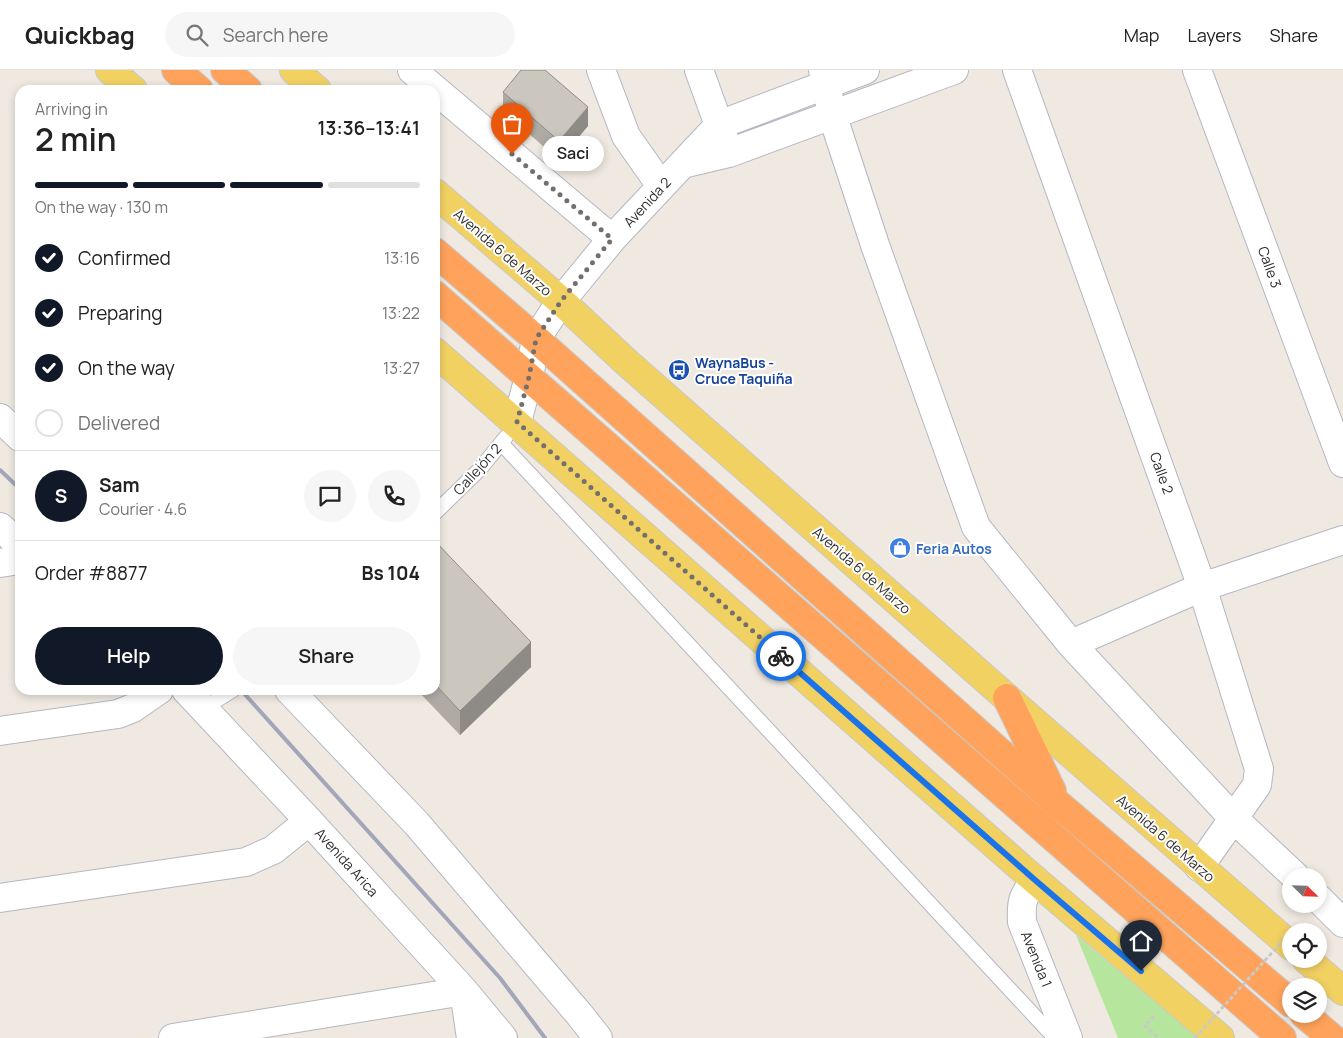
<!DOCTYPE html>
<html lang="en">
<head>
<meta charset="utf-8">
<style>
	body { margin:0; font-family:Manrope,sans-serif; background:#f6f6f6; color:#222; height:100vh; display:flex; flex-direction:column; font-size:19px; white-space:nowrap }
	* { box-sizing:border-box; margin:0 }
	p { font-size:16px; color:#767676 }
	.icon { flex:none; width:28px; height:28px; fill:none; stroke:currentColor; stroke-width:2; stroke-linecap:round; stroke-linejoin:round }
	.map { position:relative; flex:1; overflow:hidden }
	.panel { position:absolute; left:15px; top:15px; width:425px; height:610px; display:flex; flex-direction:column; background:#fff; border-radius:15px; box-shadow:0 2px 8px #0003 }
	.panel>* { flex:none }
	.needle { width:32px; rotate:113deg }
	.controls { position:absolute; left:1282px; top:798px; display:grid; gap:10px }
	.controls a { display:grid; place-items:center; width:45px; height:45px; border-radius:50%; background:#fff; box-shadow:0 2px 8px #0003; font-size:25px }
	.pin { position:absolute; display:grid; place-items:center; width:42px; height:42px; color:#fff; margin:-51px -21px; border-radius:50% 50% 50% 0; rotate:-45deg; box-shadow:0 0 5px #0007 }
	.pin .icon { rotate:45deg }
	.courier { position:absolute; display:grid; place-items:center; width:50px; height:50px; margin:-25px; border:4px solid #1a73e8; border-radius:50%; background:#fff; color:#222; box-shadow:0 1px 6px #0007 }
	.bubble { position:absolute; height:35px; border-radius:18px; background:#fff; box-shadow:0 2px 8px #0003; font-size:16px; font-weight:600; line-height:35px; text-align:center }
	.summary em { font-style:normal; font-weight:600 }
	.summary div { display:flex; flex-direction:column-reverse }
	.summary { display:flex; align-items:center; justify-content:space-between; height:85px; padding:0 20px }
	h1 { font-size:32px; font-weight:600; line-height:38px }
	.bar { display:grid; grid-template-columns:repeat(4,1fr); gap:8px 5px; align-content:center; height:60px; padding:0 20px }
	.bar i { height:6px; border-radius:4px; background:#e0e0e0 }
	.bar .current { background:#111827 }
	.bar p { grid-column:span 4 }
	.line { display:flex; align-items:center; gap:12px; padding:0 20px; border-top:1px solid #e0e0e0 }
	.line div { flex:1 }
	.round { display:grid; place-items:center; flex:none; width:52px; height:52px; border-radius:26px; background:#f6f6f6 }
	ol { padding:0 20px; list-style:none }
	li { display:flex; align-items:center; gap:15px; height:55px }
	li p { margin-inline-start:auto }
	li .icon { padding:5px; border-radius:50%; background:#111827; color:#fff; stroke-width:4 }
	li:last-child { color:#767676 }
	li i { width:28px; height:28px; border:2px solid #e0e0e0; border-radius:50% }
	.cta { display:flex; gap:10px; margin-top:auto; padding:10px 20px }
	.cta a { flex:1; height:58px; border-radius:30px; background:#111827; color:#fff; font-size:20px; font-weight:600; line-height:58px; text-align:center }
	.cta a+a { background:#f6f6f6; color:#222 }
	header { display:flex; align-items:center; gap:30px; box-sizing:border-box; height:70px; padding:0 25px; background:#fff; border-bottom:1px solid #e0e0e0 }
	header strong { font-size:24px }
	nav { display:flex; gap:28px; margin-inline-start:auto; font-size:18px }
	.search { width:350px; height:45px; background:#f6f6f6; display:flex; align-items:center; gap:12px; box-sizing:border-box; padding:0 18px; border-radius:28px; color:#767676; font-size:19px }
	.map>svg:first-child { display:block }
	.green { fill:#b6e59e }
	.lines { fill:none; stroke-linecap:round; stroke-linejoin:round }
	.lane-casing { stroke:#b4b7c1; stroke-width:16 }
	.street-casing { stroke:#b4b7c1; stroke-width:30 }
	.secondary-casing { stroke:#b4b7c1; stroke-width:30 }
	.primary-casing { stroke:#c9c9c9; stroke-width:30 }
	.highway-casing { stroke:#c9c9c9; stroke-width:30 }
	.path { stroke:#c9c9c9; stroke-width:3; stroke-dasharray:4 2.5; stroke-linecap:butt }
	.lane { stroke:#fff; stroke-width:14 }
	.street { stroke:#fff; stroke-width:28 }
	.secondary { stroke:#fff; stroke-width:28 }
	.primary { stroke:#f2d163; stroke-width:28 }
	.highway { stroke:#ffa35c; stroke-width:28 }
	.rail { stroke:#a3a6b8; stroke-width:4 }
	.path-bridge { stroke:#c9c9c9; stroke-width:3; stroke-dasharray:4 2.5; stroke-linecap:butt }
	.wall { fill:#afaba4 }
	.shaded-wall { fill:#8e8b86 }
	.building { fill:#cbc7bf; stroke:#8e8b86 }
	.done { stroke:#726f6d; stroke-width:5; stroke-dasharray:0 9 }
	.route { stroke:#1a73e8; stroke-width:6 }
	.labels { text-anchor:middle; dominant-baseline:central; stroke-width:4; stroke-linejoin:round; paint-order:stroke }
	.street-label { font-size:14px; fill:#2e2e2e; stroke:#fff }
	.transit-label { font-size:14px; font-weight:bold; fill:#164399; stroke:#fff; text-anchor:start }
	.shop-label { font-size:14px; font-weight:bold; fill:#366cbe; stroke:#fff; text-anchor:start }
</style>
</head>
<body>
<header>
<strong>Quickbag</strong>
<div class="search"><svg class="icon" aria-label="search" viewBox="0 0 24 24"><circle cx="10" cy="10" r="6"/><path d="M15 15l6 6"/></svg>Search here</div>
<nav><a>Map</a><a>Layers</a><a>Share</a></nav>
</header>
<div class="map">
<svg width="1343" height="968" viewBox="0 0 1343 968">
	<rect width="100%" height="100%" fill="#efe9e1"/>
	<path class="green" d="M1076,865l122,103h-80z"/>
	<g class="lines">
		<g class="lane-casing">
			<path id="lane" d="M501,373l554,595
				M435,443l45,-44 26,-32
				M204,638l29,-18"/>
		</g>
		<g class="street-casing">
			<path id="street" d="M412,0l200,169
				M601,0l25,66 35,50
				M699,0l26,72
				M823,0l9,44 43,131 101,282 95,117 162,174 62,58
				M1017,0l185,517 57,182 -2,16 -58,82
				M1197,0l146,393
				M683,94l46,-11 225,-83
				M0,348l20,19
				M517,352l12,-45 7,-38 25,-38 51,-62 107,-114 146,-55
				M0,457l20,18
				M0,493l20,-3
				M1071,574l131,-57 141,-47
				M186,620l123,131 155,170 39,47
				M289,620l128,134 162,190 19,24
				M0,661l118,-17 15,-6 26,-18
				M0,828l246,-36 27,-12 36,-29
				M1319,829l24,24
				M173,968l291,-47 7,47"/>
		</g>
		<g class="secondary-casing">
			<path id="secondary" d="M1035,810c-13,17 -14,22 -13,42l46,116"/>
		</g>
		<g class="primary-casing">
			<path id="primary" d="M110,0l23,20
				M294,0l23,20
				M435,123l126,108 63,59 383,338 284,248
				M435,282l600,528 185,158
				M1306,889l37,32"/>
		</g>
		<g class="highway-casing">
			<path id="highway" d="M176,0l23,20
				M225,0l23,20
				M435,182l101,87 522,465 233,199
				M435,225l847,743
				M1007,628l45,93
				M1304,944l28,24"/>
		</g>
		<path class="path" d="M1154,946l-9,10 14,12"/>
		<use href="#lane" class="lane"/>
		<use href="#street" class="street"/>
		<use href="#secondary" class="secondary"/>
		<use href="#primary" class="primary"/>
		<use href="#highway" class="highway"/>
		<path class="rail" d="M0,400l20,19
			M241,620l259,288 45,60"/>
		<path class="path-bridge" d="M1195,968l101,-112"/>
	</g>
	<path class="wall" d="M503,22l85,34 -29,34 -56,-49z
		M435,471l96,126 -71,68 -43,-45h18z"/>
	<path class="shaded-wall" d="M588,37v19l-29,34v-19z
		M531,572v25l-71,68v-24z"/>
	<path class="building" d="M521,0h24l43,37 -29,34 -56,-49z
		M435,471l96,101 -71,69 -25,-27z"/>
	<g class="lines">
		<path class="done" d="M512,84l100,85 -51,62 -25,38 -7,38 -12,45 264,234"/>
		<path class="route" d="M781,586l254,224 106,91"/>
	</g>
	<defs>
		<g id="bus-disc" transform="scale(1.125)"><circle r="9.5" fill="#1a4fb4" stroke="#fff"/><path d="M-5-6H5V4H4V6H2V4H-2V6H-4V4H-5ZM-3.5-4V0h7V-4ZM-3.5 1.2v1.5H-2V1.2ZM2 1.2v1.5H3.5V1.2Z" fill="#fff"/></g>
		<g id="shop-disc" transform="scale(1.125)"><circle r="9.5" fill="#3f7fe0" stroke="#fff"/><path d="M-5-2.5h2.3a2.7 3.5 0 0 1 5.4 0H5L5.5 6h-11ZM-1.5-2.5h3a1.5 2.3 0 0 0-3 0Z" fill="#fff"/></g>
	</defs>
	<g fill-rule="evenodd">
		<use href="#bus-disc" x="679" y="300"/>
		<use href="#shop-disc" x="900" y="478"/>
	</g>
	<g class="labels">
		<g class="street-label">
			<text transform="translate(647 132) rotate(-47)">Avenida 2</text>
			<text transform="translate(503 182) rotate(41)">Avenida 6 de Marzo</text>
			<text transform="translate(1270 197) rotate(70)">Calle 3</text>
			<text transform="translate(477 399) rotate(-48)">Callejón 2</text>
			<text transform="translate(1162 403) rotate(70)">Calle 2</text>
			<text transform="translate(862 500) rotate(41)">Avenida 6 de Marzo</text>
			<text transform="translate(1166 768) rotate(41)">Avenida 6 de Marzo</text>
			<text transform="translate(347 792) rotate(48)">Avenida Arica</text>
			<text transform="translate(1037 889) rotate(68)">Avenida 1</text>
		</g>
		<g class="transit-label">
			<text x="695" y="292">WaynaBus -<tspan x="695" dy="16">Cruce Taquiña</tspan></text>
		</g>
		<g class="shop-label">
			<text x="916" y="478">Feria Autos</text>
		</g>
	</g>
</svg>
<div class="controls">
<a><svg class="needle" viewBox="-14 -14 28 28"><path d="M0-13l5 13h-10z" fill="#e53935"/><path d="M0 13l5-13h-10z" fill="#767676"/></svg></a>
<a><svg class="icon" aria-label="locate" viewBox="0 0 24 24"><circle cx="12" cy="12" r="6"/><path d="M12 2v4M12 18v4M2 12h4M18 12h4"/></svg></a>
<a><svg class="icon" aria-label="layers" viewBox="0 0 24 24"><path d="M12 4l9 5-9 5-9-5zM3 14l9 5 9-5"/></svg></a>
</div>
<div class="pin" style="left:512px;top:84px;background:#ea580c"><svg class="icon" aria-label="bag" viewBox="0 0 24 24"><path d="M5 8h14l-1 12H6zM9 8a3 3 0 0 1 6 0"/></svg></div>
<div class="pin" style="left:1141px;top:901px;background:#1f2937"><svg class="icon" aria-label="home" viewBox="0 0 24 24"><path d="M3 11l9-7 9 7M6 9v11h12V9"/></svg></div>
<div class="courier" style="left:781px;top:586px"><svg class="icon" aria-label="bike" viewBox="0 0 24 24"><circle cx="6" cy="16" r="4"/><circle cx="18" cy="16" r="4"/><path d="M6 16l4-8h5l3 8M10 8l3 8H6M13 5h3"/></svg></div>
<div class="bubble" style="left:542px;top:66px;width:62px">Saci</div>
<section class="panel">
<div class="summary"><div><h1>2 min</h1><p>Arriving in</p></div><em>13:36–13:41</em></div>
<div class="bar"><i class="current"></i><i class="current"></i><i class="current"></i><i></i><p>On the way · 130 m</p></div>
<ol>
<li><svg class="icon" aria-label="check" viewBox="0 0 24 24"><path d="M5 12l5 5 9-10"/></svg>Confirmed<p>13:16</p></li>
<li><svg class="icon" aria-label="check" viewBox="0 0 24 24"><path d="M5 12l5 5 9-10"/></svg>Preparing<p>13:22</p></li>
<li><svg class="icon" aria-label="check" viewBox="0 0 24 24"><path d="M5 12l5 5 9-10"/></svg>On the way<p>13:27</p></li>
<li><i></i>Delivered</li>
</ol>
<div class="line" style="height:90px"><b class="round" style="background:#111827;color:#fff">S</b><div><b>Sam</b><p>Courier · 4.6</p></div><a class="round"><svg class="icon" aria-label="chat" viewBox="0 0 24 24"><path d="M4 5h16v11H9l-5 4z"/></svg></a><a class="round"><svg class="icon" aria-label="phone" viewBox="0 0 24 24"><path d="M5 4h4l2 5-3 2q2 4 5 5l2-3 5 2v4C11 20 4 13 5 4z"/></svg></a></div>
<div class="line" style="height:65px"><div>Order #8877</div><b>Bs 104</b></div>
<div class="cta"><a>Help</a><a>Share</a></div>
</section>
</div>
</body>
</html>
